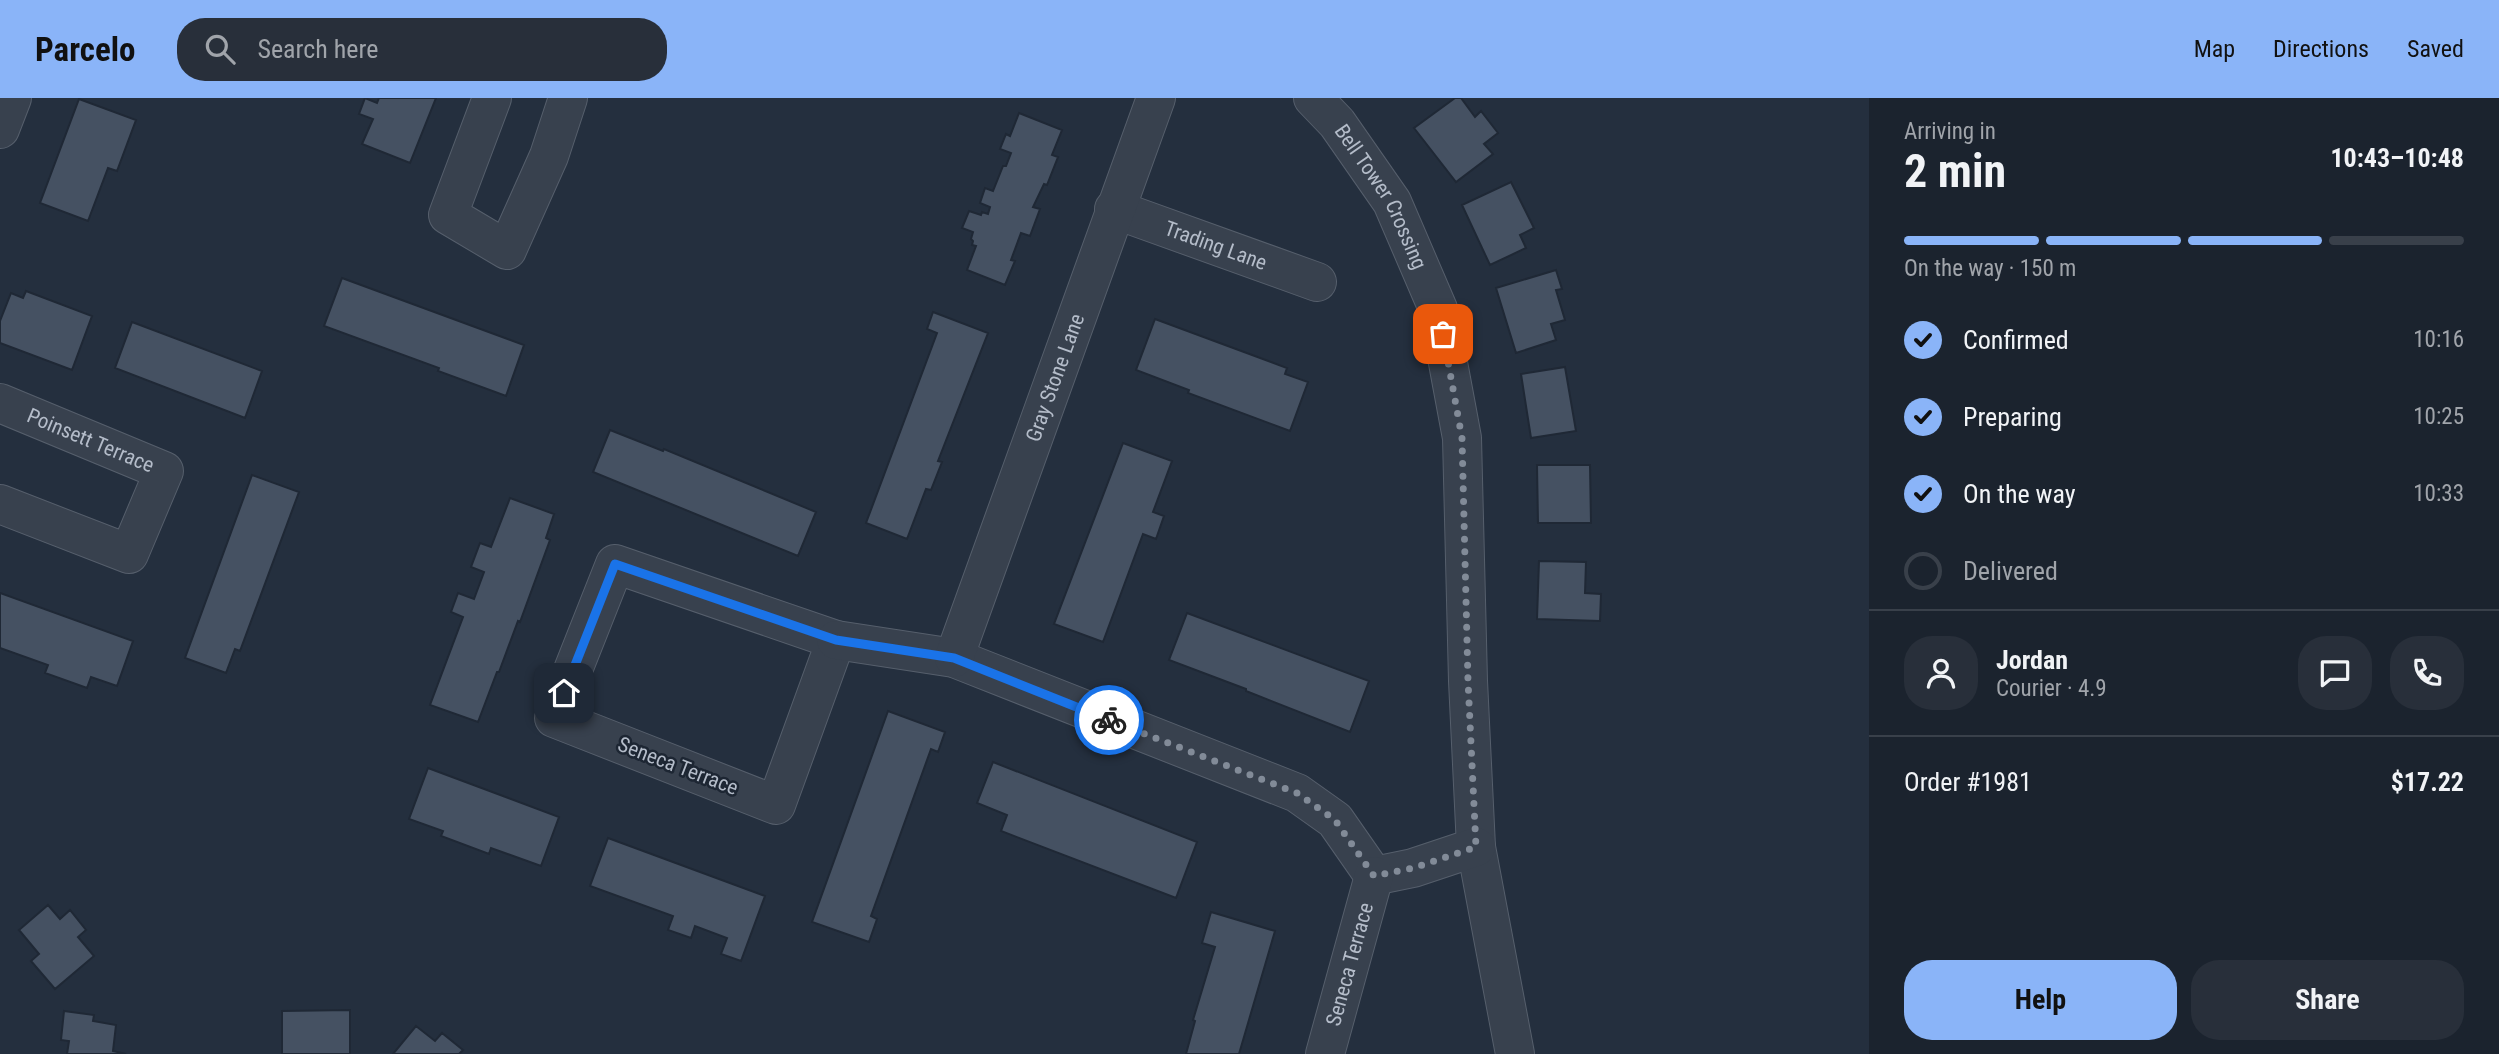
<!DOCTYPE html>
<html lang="en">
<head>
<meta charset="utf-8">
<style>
	body { margin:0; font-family:"Roboto Condensed",sans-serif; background:#282f3a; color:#f1f3f6; height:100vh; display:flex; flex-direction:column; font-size:26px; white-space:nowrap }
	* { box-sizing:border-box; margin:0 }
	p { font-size:23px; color:#a0a4aa }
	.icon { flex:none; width:38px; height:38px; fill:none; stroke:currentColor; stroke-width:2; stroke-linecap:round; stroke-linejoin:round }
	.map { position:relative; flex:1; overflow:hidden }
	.side { display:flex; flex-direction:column; background:#1b232e; width:630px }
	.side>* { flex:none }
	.pin { position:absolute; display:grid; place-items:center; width:60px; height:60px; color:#fff; margin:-30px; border-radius:14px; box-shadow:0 4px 10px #0006 }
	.courier { position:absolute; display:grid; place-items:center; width:70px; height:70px; margin:-35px; border:5px solid #1a73e8; border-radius:50%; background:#fff; color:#222; box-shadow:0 2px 9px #0007 }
	.head em { font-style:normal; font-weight:700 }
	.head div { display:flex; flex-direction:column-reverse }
	.head { display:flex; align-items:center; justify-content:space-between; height:119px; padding:0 35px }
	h1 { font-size:46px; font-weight:700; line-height:52px }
	.bar { display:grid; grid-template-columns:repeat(4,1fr); gap:10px 7px; align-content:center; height:84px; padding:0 35px }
	.bar i { height:9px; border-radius:5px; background:#39404a }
	.bar .selected { background:#8ab4f8 }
	.bar p { grid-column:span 4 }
	.line { display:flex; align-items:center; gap:18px; padding:0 35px; border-top:2px solid #39404a }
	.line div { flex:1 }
	.round { display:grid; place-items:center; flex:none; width:74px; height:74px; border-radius:28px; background:#282f3a }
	ol { padding:0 35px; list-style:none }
	li { display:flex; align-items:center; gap:21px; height:77px }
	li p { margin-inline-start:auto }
	li .icon { padding:7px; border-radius:50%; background:#8ab4f8; color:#111; stroke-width:4 }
	li:last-child { color:#a0a4aa }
	li i { width:38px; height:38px; border:4px solid #39404a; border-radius:50% }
	.action { display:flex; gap:14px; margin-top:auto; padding:14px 35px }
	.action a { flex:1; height:80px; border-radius:28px; background:#8ab4f8; color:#111; font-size:28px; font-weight:700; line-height:80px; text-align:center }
	.action a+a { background:#282f3a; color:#f1f3f6 }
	header { display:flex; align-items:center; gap:42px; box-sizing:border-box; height:98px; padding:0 35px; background:#8ab4f8; color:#111 }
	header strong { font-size:33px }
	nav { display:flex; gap:38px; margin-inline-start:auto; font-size:24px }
	.search { width:490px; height:63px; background:#282f3a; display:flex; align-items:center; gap:18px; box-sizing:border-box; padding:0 24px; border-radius:28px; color:#a0a4aa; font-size:26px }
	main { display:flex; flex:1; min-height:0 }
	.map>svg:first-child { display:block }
	.building { fill:#455162; stroke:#1f2835; stroke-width:2 }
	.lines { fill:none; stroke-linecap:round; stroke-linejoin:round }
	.minor-casing { stroke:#565f6c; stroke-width:40 }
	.minor { stroke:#38414e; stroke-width:38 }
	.done { stroke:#828b98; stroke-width:7; stroke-dasharray:0 12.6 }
	.route { stroke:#1a73e8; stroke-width:9 }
	.labels { text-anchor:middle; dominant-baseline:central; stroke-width:5; stroke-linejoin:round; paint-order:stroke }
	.street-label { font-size:21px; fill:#b4bcc9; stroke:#1d2633 }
</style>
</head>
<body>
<header>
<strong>Parcelo</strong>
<div class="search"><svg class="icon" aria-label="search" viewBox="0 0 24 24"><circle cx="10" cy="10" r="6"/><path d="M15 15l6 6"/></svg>Search here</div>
<nav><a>Map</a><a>Directions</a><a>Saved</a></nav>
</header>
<main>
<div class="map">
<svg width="1869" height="956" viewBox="0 0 1869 956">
	<rect width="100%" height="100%" fill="#242f3e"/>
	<path class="building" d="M365,0l12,5 2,-5h57l-26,65 -48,-19 11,-25 -14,-5z
		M1455,0h6l14,19 6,-6 17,22 -14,11 9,10 -37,28 -42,-54z
		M79,1l57,21 -19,51 -9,-3 -20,53 -48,-18z
		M1019,15l43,17 -10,25 6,2 -11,28 -3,-1 -11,23 7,2 -10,27 -9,-3 -10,27 4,1 -10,24 -38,-15 9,-24 -4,-1 1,-4 -2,-2 2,-7 -11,-4 7,-17 12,4 1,-3 6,2 2,-7 -10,-4 5,-15 8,3 10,-25h3l5,-13 -11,-4 6,-15 4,2z
		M1511,84l23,46 -14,7 6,13 -36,17 -28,-60z
		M1556,172l6,19 -6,1 9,30 -14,4 5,16 -40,13 -20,-65z
		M342,180l182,67 -18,51 -68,-25 1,-3 -115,-42z
		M26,193l66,25 -20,54 -72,-27v-22l11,-28 12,5z
		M933,214l55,21 -50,128 4,1 -11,28 -5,-1 -19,50 -41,-16 71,-190 -10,-4z
		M1155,221l132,49 -2,6 23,8 -18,49 -102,-38 1,-3 -53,-20z
		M132,224l130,49 -17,47 -130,-50z
		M1565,269l11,64 -45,7 -10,-64z
		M610,332l53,21 1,-2 152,63 -18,44 -205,-84z
		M1123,345l49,18 -19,51 11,4 -8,23 -13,-5 -40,108 -49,-18z
		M1537,367h53l1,58h-53z
		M252,377l47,17 -59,159 -5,-2 -9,24 -41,-15z
		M510,400l44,16 -8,24 4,2 -30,82 -2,-1 -19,51h-2l-19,50 -48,-17 33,-88 -12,-5 7,-19 16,6 10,-27 -13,-5 9,-24 11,4z
		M1539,463l47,1 -1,31 16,1 -1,27 -63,-2z
		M0,495l133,48 -16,45 -26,-9 -4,11 -42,-15 3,-8 -48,-17z
		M1187,515l182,68 -19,51 -104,-41v-2l-77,-29z
		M888,613l57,21 -7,20 -7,-3 -60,167 6,3 -8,23 -57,-20z
		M993,664l204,80 -21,56 -175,-67 6,-16 -30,-12z
		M428,670l131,49 -18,49 -50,-18 -2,6 -48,-18 2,-5 -34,-12z
		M608,740l157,58 -24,65 -20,-7 6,-16 -32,-12 -4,12 -23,-8 5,-14 -83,-30z
		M48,807l12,14 10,-9 16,20 -8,7 16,19 -39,33 -24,-28 8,-7 -20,-24z
		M1211,814l64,19 -36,123h-53l9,-33 -2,-1 22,-73 -13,-4z
		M350,912v44h-68v-43z
		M64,913l30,4 -1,6 23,4 -3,26 13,3h-59l2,-13 -8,-1z
		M416,928l19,15 7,-8 21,17 -4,4h-66z"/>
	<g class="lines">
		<g class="minor-casing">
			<g id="minor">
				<path d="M492,0l-44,117 59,35 42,-94 19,-58"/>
				<path id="s1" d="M1313,0l24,25 55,79 46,107 24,129 6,243 8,166 39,207"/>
				<path d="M0,31l12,-31"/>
				<path id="s2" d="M1114,111l203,73"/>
				<path id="s3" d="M0,305l164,68 -35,83 -129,-50"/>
				<path d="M615,466l221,76 -60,165 -222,-87z"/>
				<path d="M836,542l118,18 343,135 38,27 39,56 39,-8 63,-21"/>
				<path id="s4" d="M954,560l202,-560"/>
				<path id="s5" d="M1325,956l49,-178"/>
			</g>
		</g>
		<use href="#minor" class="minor"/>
	</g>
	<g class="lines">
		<path class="done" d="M1109,622l188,73 38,27 39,56 39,-8 63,-21 -8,-166 -6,-243 -19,-104"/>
		<path class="route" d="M564,595l51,-129 221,76 118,18 155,62"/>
	</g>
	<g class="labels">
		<g class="street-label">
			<text stroke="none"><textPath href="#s1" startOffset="121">Bell Tower Crossing</textPath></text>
			<text stroke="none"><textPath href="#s2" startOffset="108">Trading Lane</textPath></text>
			<text stroke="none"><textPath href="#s4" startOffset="298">Gray Stone Lane</textPath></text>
			<text stroke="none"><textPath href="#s3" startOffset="98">Poinsett Terrace</textPath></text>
			<text transform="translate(678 668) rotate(21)">Seneca Terrace</text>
			<text stroke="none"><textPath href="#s5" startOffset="93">Seneca Terrace</textPath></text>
		</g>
	</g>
</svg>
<div class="pin" style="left:1443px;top:236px;background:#ea580c"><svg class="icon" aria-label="bag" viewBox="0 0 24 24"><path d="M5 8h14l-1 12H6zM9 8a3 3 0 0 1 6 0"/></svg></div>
<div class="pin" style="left:564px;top:595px;background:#1f2937"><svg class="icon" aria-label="home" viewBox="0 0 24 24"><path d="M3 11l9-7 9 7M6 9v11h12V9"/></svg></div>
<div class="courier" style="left:1109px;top:622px"><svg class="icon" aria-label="bike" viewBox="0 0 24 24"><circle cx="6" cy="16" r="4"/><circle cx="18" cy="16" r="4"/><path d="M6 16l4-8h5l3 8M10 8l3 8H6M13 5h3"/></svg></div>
</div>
<section class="side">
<div class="head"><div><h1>2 min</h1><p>Arriving in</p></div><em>10:43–10:48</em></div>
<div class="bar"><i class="selected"></i><i class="selected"></i><i class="selected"></i><i></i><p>On the way · 150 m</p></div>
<ol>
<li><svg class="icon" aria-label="check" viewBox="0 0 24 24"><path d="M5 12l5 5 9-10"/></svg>Confirmed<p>10:16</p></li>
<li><svg class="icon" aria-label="check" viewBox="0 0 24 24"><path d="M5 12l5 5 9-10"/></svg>Preparing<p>10:25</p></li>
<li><svg class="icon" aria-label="check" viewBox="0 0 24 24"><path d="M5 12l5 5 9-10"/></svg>On the way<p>10:33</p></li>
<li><i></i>Delivered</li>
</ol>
<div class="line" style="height:126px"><a class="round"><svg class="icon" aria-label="person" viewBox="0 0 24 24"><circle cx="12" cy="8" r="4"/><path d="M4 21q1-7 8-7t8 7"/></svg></a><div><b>Jordan</b><p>Courier · 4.9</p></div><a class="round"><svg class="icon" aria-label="chat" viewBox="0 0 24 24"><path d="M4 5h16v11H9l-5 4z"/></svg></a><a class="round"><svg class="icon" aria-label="phone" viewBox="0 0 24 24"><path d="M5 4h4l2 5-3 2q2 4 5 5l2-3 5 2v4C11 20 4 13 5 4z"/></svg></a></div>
<div class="line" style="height:91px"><div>Order #1981</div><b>$17.22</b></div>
<div class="action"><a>Help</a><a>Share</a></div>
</section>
</main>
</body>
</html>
